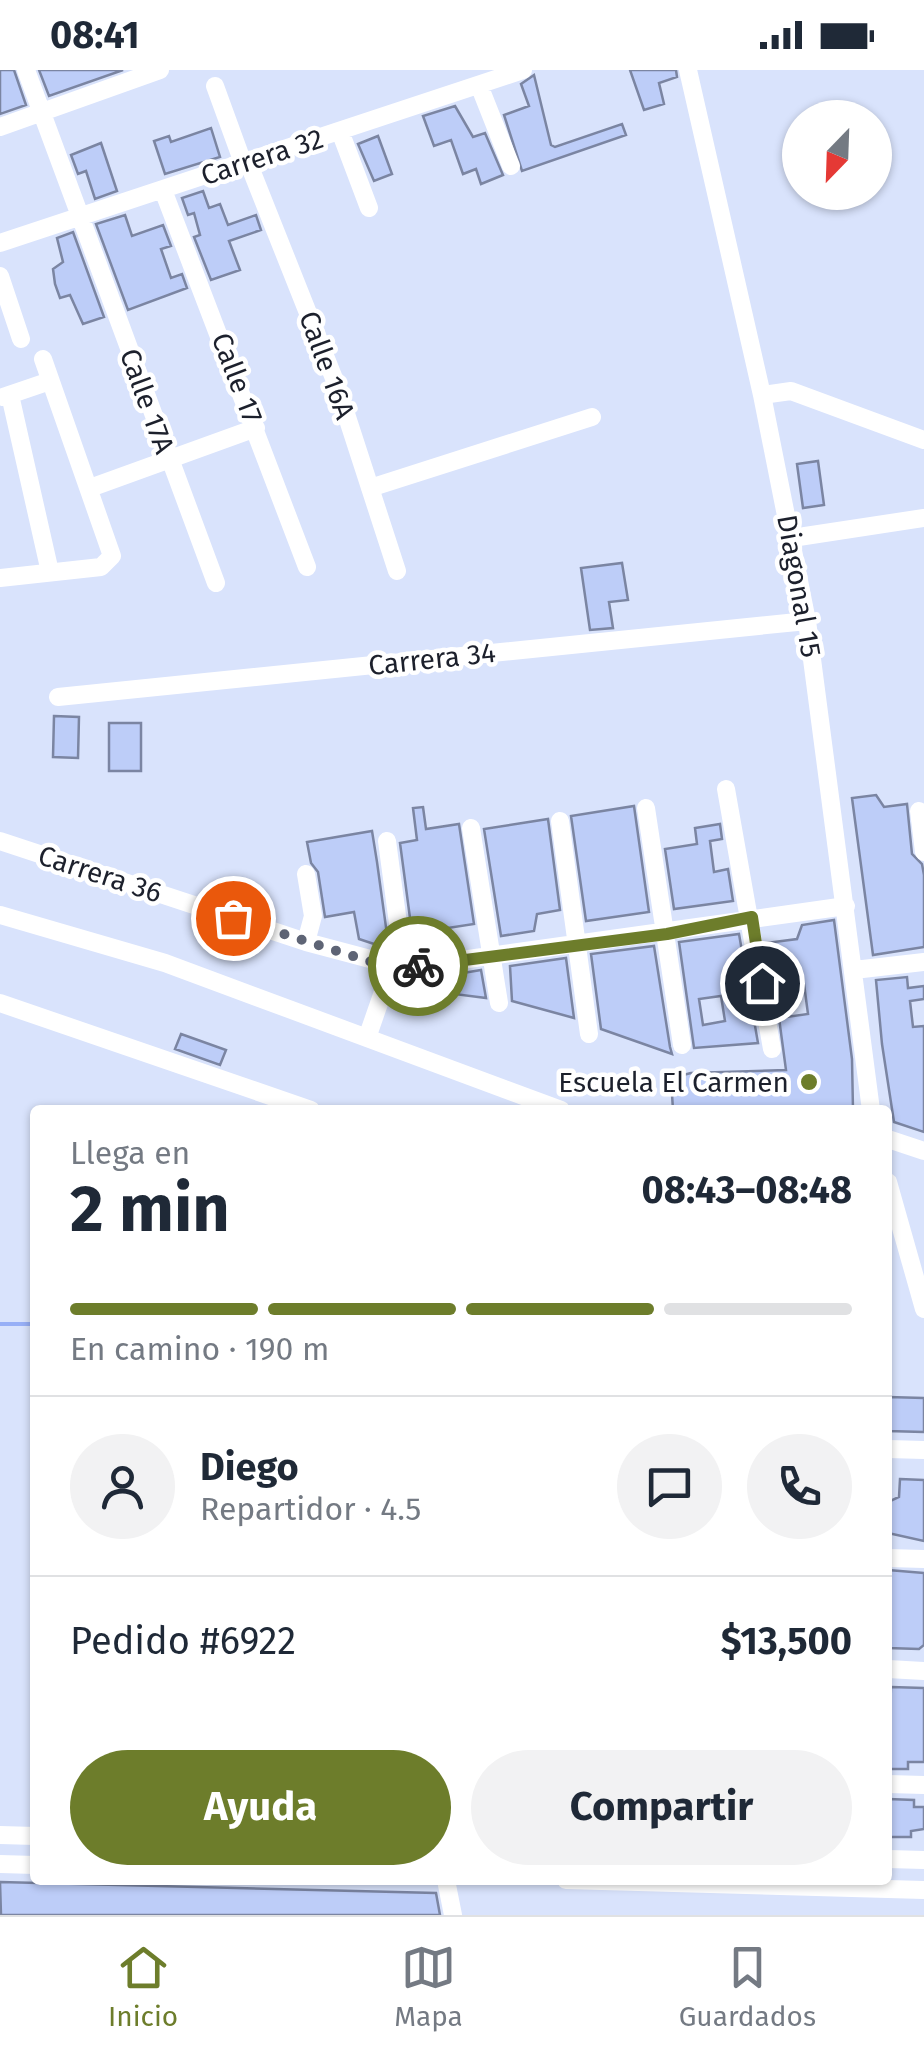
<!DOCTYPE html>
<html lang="es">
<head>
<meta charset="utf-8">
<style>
	body { margin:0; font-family:"Fira Sans",sans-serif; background:#f2f2f3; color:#1f2937; height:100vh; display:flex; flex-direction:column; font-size:38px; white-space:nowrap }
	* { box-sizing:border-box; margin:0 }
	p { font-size:32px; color:#747a83 }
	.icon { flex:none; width:55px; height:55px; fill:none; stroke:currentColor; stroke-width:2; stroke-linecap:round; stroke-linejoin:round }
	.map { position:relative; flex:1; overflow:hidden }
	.side { position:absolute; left:30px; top:1035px; width:862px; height:780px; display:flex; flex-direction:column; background:#fff; border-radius:10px; box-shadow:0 2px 8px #0004 }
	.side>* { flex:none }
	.needle { width:65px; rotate:203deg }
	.buttons { position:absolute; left:782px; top:30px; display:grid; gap:20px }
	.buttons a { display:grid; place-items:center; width:110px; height:110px; border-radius:50%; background:#fff; box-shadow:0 2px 8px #0004; font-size:50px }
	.pin { position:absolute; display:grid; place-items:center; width:85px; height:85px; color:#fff; margin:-42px; border:5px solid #fff; border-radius:50%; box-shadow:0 2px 10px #0007 }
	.courier { position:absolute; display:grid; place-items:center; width:100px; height:100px; margin:-50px; border:8px solid #6d7d2b; border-radius:50%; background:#fff; color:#222; box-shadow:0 2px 12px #0007 }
	.overview em { font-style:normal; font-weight:700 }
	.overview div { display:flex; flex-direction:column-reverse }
	.overview { display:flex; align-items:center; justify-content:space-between; height:170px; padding:0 40px }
	h1 { font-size:65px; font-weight:700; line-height:75px }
	.bar { display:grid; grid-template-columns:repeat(4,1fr); gap:15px 10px; align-content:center; height:120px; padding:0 40px }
	.bar i { height:12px; border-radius:8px; background:#e0e1e3 }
	.bar .selected { background:#6d7d2b }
	.bar p { grid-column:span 4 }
	.line { display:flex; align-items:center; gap:25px; padding:0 40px; border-top:2px solid #e0e1e3 }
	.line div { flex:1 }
	.round { display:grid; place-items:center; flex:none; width:105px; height:105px; border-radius:52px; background:#f2f2f3 }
	.action { display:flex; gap:20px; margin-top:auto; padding:20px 40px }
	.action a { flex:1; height:115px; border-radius:60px; background:#6d7d2b; color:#fff; font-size:40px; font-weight:700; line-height:115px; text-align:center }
	.action a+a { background:#f2f2f3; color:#1f2937 }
	.status { display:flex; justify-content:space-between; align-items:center; height:70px; padding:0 50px; background:#fff; direction:ltr }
	.status svg { height:28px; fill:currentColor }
	.tabs { display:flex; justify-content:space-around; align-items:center; height:140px; border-top:2px solid #e0e1e3; background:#fff; font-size:28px; color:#747a83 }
	.tabs a { display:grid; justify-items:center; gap:5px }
	.tabs .selected { color:#6d7d2b }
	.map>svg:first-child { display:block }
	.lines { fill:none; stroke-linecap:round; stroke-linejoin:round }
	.stream { stroke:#97aff6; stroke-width:4 }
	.building { fill:#bdcdf8; stroke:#7b85a2; stroke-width:2.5; fill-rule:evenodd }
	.minor { stroke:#fff; stroke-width:18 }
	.done { stroke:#5e6475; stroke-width:10; stroke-dasharray:0 18 }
	.route { stroke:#6d7d2b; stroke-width:12 }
	.poi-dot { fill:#6d7d2b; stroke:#fff; stroke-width:4 }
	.labels { text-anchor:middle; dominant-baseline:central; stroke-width:9; stroke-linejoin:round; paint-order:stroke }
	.street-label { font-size:28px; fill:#1c202c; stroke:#fff }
	.poi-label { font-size:28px; fill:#1c202c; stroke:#fff; text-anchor:end }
</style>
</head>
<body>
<div class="status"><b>08:41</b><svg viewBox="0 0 49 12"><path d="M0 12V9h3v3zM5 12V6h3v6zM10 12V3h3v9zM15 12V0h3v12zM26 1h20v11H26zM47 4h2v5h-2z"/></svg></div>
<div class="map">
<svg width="924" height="1845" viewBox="0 0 924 1845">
	<rect width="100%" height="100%" fill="#d9e3fc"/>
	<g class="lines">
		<path class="stream" d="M0,1254h35"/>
	</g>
	<path class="building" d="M0,0h14l12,35 -26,9z
		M39,0h84l-74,26z
		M630,0h46l1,7 -18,6 5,21 -20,6z
		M534,5l17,70 4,2 67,-23 4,11 -104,36 -18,-56 25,-9 -8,-22z
		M455,36l18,31 12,-4 18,42 -22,9 -5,-15 -13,5 -12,-34 -17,6 -11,-30z
		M211,58l9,29 -55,17 -11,-33 15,-5 2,6z
		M378,66l14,38 -18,7 -16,-37z
		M101,73l16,48 -22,8 -9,-28 -8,3 -7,-19z
		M203,121l6,17 11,-4 8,21 28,-10 5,15 -32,11 11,29 -29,10 -17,-43 6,-2 -6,-22 -6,2 -6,-17z
		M125,145l7,21 31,-11 8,21 -10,3 10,29 11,-4 5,14 -59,22 -32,-86z
		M73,162l31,85 -21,7 -13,-29 -10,3 -5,-14 -2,-15 10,-7 -6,-24z
		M818,391l6,44 -21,3 -6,-44z
		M622,493l6,37 -19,2 4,26 -23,2 -9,-62z
		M54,646l25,1 -1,41 -25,-1z
		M109,653h32v48h-32z
		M876,725l8,12 23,-3 5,50 10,10 2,11v72l-51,8 -21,-157z
		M634,736l15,106 -63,9 -15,-105z
		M423,737l3,22 33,-5 15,100 -33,5 2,15 -29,4 -14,-105 17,-3 -4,-32z
		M548,749l12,91 -23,4 -3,17 -33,5 -17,-107z
		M720,754l2,15 -12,2 4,31 14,-3 5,32 -59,8 -9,-60 32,-5 -2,-16z
		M372,761l5,31 12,87 -30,-10 -5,-27 -29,5 -7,-45 -7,-9 -4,-21z
		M834,850l18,139 1,51h-180l-2,-32 20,-5 95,-3 -7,-52 29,-4 -4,-30 -30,4 -8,-45 31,-4 5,-14z
		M739,864l19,109 -64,5 -15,-106zM721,926l4,25 -22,4 -4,-26z
		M654,876l16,101 2,7 -71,-25 -10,-75z
		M566,888l8,60 -62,-17 -2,-35z
		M481,900l5,28 -32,-4 -3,-19z
		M907,907l1,11 16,-2v13l-14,2 3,26 11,-1v106l-30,-10 -12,-78 -6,-64z
		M181,964l45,16 -6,15 -45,-16z
		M888,1327l36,1v34l-36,-1z
		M900,1409l24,1v61l-36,-8v-31l11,-5z
		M888,1500l36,3v72l-5,4 -31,-1z
		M891,1617l33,1v74h-16v7h-20z
		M888,1729l26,1v7h10v22l-13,2v6h-23z
		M0,1812l436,11 4,22h-439z"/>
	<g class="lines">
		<path class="minor" d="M26,0l190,513
			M688,0l74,325 45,226 64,489
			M479,15l32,81
			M215,16l28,77
			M0,57l160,-57
			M340,61l29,77
			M248,92l89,224 60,185
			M163,120l144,377
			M0,173l523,-173
			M0,206l21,63
			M10,325l40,177
			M762,325l29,-4 133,49
			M3,327l47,-16
			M90,418l166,-60
			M370,418l222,-71
			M792,468l132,-20
			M0,508l101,-11 11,-11 -69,-197
			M58,627l749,-76
			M726,719l46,260
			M646,738l36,237
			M919,741l5,41
			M560,751l29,213
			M471,758l28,175
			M0,771l306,101 98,26 442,-62
			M387,771l17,127
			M0,845l165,48 396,147
			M306,872l7,-26 -7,-42
			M854,900l70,-8
			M0,933l311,107
			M367,968l25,-72
			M888,1069l36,12
			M888,1112l36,127
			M888,1379l36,1
			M888,1488l36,1
			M888,1599l36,2
			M888,1714l36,1
			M0,1765l35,1
			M888,1789l36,1
			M0,1794l35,1
			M446,1810l7,35
			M566,1810l358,10"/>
	</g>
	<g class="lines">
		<path class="done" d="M233,848l145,46 40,2"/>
		<path class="route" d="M418,896l249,-32 85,-17 10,66"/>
	</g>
	<circle class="poi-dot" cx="809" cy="1012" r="10"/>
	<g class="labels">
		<g class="street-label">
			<text transform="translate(262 87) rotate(-18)">Carrera 32</text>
			<text transform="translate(327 295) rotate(70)">Calle 16A</text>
			<text transform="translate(237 308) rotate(69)">Calle 17</text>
			<text transform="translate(147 331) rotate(70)">Calle 17A</text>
			<text transform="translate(799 516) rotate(80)">Diagonal 15</text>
			<text transform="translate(432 589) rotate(-6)">Carrera 34</text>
			<text transform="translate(100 804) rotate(18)">Carrera 36</text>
		</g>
		<g class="poi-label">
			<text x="789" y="1012">Escuela El Carmen</text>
		</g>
	</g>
</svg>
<div class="buttons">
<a><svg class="needle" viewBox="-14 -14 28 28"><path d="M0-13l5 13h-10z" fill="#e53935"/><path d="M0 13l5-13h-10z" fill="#747a83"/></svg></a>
</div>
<div class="pin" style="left:233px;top:848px;background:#ea580c"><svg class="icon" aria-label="bag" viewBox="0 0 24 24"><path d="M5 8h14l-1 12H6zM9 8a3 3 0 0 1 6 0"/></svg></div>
<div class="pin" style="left:762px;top:913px;background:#1f2937"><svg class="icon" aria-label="home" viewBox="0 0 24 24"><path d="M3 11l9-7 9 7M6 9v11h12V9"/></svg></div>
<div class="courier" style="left:418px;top:896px"><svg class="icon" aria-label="bike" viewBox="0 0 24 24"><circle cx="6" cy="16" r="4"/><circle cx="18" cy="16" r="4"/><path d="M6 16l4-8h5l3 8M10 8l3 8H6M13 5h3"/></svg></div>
<section class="side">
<div class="overview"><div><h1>2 min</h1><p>Llega en</p></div><em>08:43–08:48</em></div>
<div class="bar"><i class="selected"></i><i class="selected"></i><i class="selected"></i><i></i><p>En camino · 190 m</p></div>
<div class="line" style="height:180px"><a class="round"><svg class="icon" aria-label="person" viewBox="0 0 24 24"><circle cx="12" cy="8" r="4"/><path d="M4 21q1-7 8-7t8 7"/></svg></a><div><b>Diego</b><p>Repartidor · 4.5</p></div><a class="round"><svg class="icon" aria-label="chat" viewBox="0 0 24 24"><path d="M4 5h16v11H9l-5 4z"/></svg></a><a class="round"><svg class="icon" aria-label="phone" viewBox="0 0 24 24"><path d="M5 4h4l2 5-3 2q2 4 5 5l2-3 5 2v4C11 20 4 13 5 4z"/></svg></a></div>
<div class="line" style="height:130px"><div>Pedido #6922</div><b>$13,500</b></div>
<div class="action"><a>Ayuda</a><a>Compartir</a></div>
</section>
</div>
<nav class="tabs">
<a class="selected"><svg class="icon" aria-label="home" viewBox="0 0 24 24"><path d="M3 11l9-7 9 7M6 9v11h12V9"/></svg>Inicio</a>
<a><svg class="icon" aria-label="map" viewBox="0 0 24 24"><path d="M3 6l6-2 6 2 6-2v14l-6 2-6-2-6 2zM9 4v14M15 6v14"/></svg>Mapa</a>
<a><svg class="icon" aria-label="saved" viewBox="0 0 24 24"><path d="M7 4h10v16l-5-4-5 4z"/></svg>Guardados</a>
</nav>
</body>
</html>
